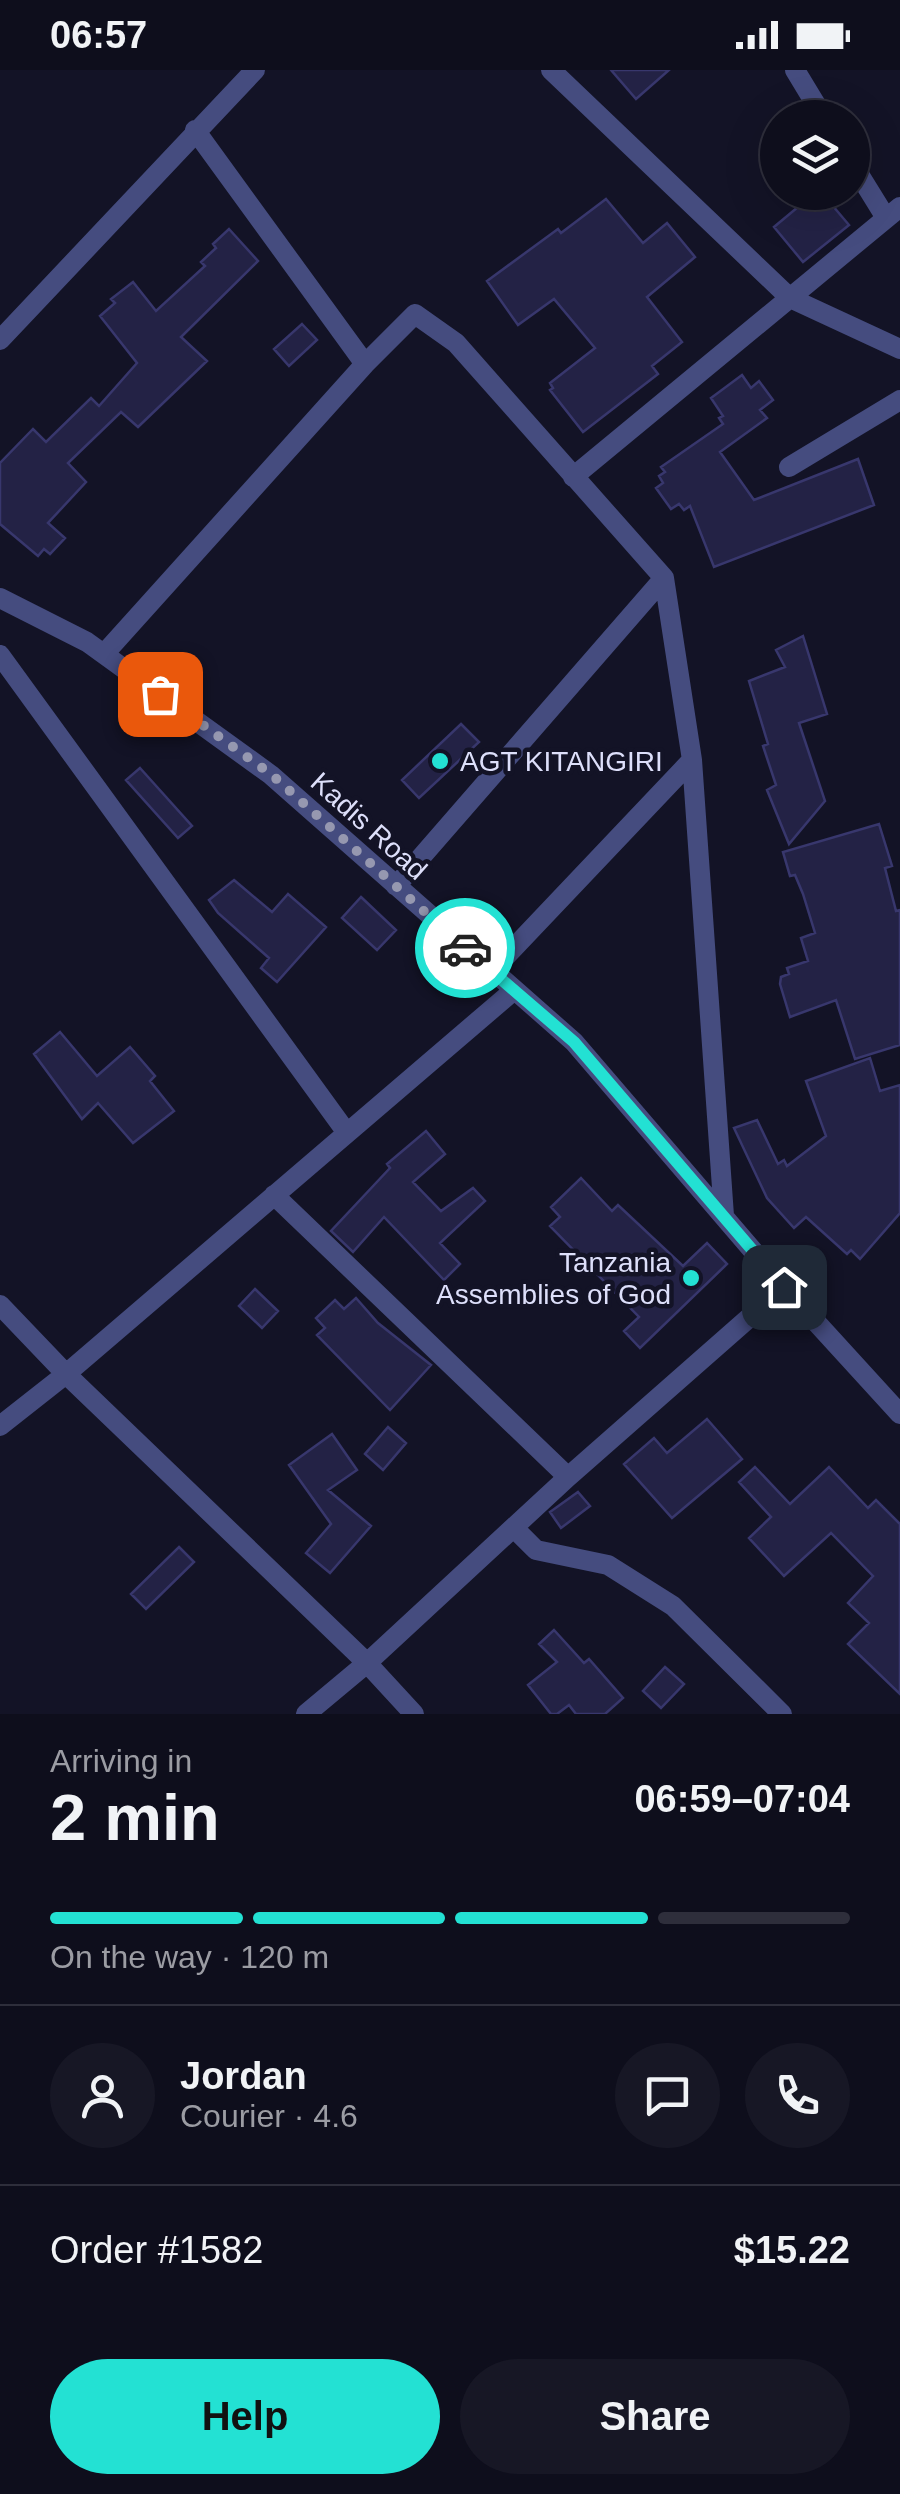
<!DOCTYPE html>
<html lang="en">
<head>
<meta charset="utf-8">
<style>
	body { margin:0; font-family:Arial,sans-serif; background:#171725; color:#f1f3f6; height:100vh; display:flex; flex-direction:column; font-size:38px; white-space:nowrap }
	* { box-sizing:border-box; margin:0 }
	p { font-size:32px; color:#9b9ca3 }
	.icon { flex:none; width:55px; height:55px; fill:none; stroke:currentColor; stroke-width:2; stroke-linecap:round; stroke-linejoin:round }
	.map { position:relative; height:1644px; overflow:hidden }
	.details { display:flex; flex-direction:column; background:#0e0e1c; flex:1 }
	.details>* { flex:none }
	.controls { position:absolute; left:760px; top:30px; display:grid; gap:20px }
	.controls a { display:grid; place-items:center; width:110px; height:110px; border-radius:50%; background:#0e0e1c; box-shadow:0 10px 40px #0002,0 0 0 2px #2e2e3b; font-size:50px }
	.pin { position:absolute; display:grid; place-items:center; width:85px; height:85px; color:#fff; margin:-42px; border-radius:20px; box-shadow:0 5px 15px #0006 }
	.courier { position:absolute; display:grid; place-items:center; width:100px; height:100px; margin:-50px; border:8px solid #23e1d3; border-radius:50%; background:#fff; color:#222; box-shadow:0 2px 12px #0007 }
	.summary em { font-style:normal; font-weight:700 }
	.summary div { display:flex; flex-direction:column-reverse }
	.summary { display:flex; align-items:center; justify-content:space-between; height:170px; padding:0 50px }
	h1 { font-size:65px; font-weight:700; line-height:75px }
	.bar { display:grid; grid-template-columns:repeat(4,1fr); gap:15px 10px; align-content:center; height:120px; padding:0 50px }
	.bar i { height:12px; border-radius:8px; background:#2e2e3b }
	.bar .selected { background:#23e1d3 }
	.bar p { grid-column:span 4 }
	.line { display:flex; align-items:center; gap:25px; padding:0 50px; border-top:2px solid #2e2e3b }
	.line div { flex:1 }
	.round { display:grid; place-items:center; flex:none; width:105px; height:105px; border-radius:52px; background:#171725 }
	.button { display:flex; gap:20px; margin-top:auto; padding:20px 50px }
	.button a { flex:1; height:115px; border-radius:60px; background:#23e1d3; color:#111; font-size:40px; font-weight:700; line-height:115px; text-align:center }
	.button a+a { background:#171725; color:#f1f3f6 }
	.status { display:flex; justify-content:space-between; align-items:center; height:70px; padding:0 50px; background:#0e0e1c; direction:ltr }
	.status svg { height:28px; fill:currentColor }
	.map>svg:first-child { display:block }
	.building { fill:#232245; stroke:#38376d; stroke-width:2.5 }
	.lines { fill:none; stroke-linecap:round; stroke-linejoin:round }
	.street { stroke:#454c7f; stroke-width:20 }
	.done { stroke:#9698b0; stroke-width:10; stroke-dasharray:0 18 }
	.route { stroke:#23e1d3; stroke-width:12 }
	.poi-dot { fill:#23e1d3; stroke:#131326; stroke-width:4 }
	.labels { text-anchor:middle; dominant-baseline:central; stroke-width:9; stroke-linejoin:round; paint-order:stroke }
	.poi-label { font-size:28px; fill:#dddffa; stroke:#131326; text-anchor:start }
	.street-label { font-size:28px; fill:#dddffa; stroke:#131326 }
</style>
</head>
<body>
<div class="status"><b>06:57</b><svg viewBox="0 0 49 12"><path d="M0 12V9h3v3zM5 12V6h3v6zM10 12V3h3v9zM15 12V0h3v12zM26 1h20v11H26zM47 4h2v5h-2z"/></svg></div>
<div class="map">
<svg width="900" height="1644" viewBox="0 0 900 1644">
	<rect width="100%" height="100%" fill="#131326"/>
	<path class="building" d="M611,0h58l-33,29z
		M816,122h5l28,33 -46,37 -29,-35z
		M606,129l37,44 24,-20 28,34 -48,40 35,45 -30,24 6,8 -75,58 -33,-42 3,-2 -3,-5 45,-35 -41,-49 -36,26 -31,-44 71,-52 3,4z
		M229,159l29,32 -77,76 26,24 -69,66 -17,-15 -53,51 18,19 -38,41 17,15 -15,16 -6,-5 -6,7 -38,-32v-61l33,-34 13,13 45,-44 8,8 38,-43 -37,-47 15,-13 -4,-4 22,-17 23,29 49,-45 -4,-4 15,-14 -3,-4z
		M302,254l15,16 -28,26 -15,-17z
		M742,305l9,13 8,-7 14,19 -13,10 7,8 -47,34 34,48 104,-41 16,46 -160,62 -24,-61 -6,4 -5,-6 -8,5 -15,-21 7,-5 -4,-7 6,-4 -4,-5 62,-43 -4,-6 4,-2 -12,-18z
		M803,566l24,78 -28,9 26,78 -36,43 -22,-54 9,-5 -13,-39 5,-2 -19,-63 36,-14 -9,-17z
		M461,654l18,18 -60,56 -17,-18z
		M140,698l52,58 -14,12 -52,-58z
		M879,754l13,42 -7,2 11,43 4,-1v135l-45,14 -19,-59 -46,17 -10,-33 1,-7 8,-3 -2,-6 21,-7 -7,-23 14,-5 -12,-39 -8,-19 -5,1 -7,-24z
		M234,810l38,32 16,-18 38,33 -49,55 -16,-14 8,-10 -51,-45 -9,-13z
		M361,827l35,33 -19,20 -35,-32z
		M60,962l37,44 33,-29 25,29 -5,5 24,30 -41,32 -35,-40 -16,16 -48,-65z
		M870,988l10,33 20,-6v128l-40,46 -9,-9 -4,4 -41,-37 -12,11 -27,-30 -33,-70 23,-8 21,44 6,-4 3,6 39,-30 -20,-55z
		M426,1061l19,23 -32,28 28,29 32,-23 12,13 -45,42 20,21 -16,16 -60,-63 -31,35 -22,-21 59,-63 -3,-4z
		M581,1108l31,33 6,-6 65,61 24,-23 20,21 -87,84 -16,-17 15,-14 -89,-91 10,-9 -9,-10z
		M255,1219l23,22 -16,17 -23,-22z
		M356,1228l22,25 53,42 -41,45 -73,-75 8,-7 -9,-10 19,-18 9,9z
		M707,1349l35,40 -70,59 -48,-54 30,-26 13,15z
		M388,1357l18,16 -23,27 -18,-16z
		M332,1364l25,36 -29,20 43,36 -41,47 -24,-20 25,-29 -42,-59z
		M755,1397l35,37 39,-37 39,41 8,-8 24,24v170l-52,-50 21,-21 -21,-20 25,-27 -42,-43 -47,43 -35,-38 22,-21 -32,-35z
		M578,1422l12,14 -29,22 -11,-16z
		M179,1477l15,15 -48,47 -15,-15z
		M554,1560l30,33 5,-4 34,39 -18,16h-29l-7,-9 -12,9h-6l-23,-29 29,-23 -18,-18z
		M665,1597l19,17 -23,24 -18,-17z"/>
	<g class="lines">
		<path class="street" d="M551,0l239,228 110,51
			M795,0l29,48
			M195,60l170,234
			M852,93l34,55
			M0,270l255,-270
			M789,397l111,-67
			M573,407l327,-270
			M0,528l87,44 184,133 303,267 210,245 116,127
			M104,584l261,-290 50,-50 41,29 208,235 28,182 32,456
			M0,585l347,478
			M396,816l268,-308
			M491,902l201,-212
			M274,1125l294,282
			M0,1235l66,69 301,289 47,51
			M0,1356l66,-52 447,-383
			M515,1459l21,21 72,15 65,41 109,108
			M306,1644l61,-51 201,-186 216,-190"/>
	</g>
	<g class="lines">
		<path class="done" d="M160,624l112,81 193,173"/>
		<path class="route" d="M465,878l109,94 210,245"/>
	</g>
	<g class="poi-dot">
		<circle cx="440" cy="691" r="10"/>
		<circle cx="691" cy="1208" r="10"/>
	</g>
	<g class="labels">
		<g class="poi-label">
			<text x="460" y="691">AGT KITANGIRI</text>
			<text x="671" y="1192" text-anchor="end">Tanzania<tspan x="671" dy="32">Assemblies of God</tspan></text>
		</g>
		<g class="street-label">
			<text transform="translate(369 756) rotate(42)">Kadis Road</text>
		</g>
	</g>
</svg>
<div class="controls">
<a><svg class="icon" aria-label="layers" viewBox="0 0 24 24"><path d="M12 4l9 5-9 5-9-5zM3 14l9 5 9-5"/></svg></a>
</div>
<div class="pin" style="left:160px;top:624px;background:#ea580c"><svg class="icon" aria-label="bag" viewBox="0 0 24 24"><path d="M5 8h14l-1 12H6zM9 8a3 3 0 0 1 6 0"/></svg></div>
<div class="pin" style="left:784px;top:1217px;background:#1f2937"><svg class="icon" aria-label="home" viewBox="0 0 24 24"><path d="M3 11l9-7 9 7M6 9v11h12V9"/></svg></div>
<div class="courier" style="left:465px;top:878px"><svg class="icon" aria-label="car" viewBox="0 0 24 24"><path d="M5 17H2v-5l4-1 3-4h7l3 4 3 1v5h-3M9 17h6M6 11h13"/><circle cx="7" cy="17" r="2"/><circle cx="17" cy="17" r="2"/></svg></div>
</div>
<section class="details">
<div class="summary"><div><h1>2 min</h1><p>Arriving in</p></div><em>06:59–07:04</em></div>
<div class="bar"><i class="selected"></i><i class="selected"></i><i class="selected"></i><i></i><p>On the way · 120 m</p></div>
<div class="line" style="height:180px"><a class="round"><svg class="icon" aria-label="person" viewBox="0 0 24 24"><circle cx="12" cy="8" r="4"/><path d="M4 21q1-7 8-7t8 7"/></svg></a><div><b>Jordan</b><p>Courier · 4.6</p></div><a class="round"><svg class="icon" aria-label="chat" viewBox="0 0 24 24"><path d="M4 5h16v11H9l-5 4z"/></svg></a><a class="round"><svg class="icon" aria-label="phone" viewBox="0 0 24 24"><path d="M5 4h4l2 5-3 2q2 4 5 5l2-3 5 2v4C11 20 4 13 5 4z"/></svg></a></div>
<div class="line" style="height:130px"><div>Order #1582</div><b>$15.22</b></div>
<div class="button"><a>Help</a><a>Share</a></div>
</section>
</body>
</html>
